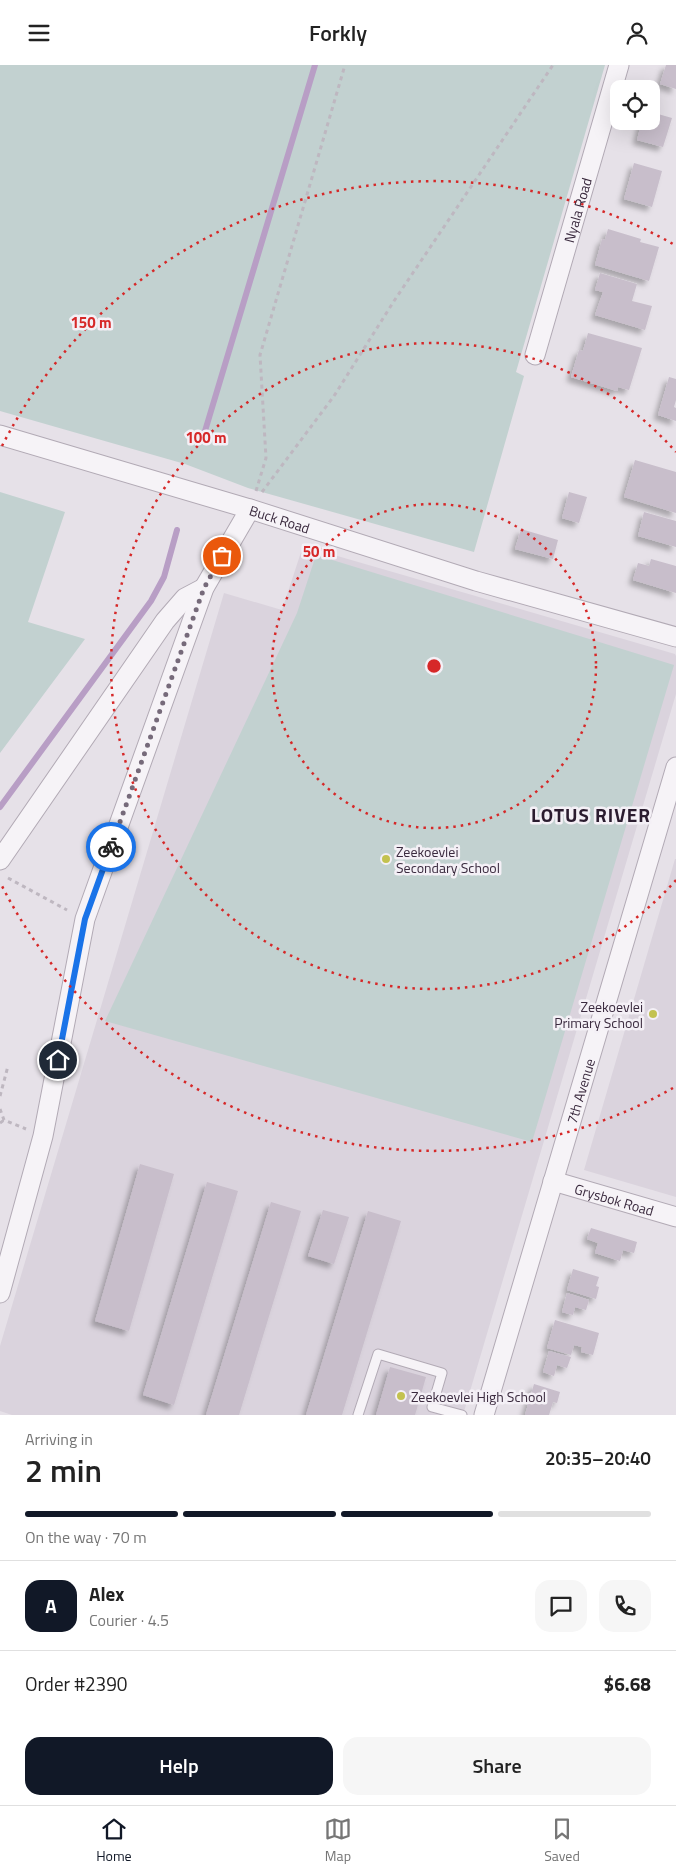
<!DOCTYPE html>
<html lang="en">
<head>
<meta charset="utf-8">
<style>
	body { margin:0; font-family:"Titillium Web",sans-serif; background:#f6f6f6; color:#222; height:100vh; display:flex; flex-direction:column; font-size:19px; white-space:nowrap }
	* { box-sizing:border-box; margin:0 }
	p { font-size:16px; color:#767676 }
	.icon { flex:none; width:28px; height:28px; fill:none; stroke:currentColor; stroke-width:2; stroke-linecap:round; stroke-linejoin:round }
	.map { position:relative; height:1350px; overflow:hidden }
	.drawer { display:flex; flex-direction:column; background:#fff; flex:1 }
	.drawer>* { flex:none }
	.controls { position:absolute; left:610px; top:15px; display:grid; gap:10px }
	.controls a { display:grid; place-items:center; width:50px; height:50px; border-radius:10px; background:#fff; box-shadow:0 5px 20px #0002; font-size:25px }
	.pin { position:absolute; display:grid; place-items:center; width:42px; height:42px; color:#fff; margin:-21px; border:2px solid #fff; border-radius:50%; box-shadow:0 1px 5px #0007 }
	.courier { position:absolute; display:grid; place-items:center; width:50px; height:50px; margin:-25px; border:4px solid #1a73e8; border-radius:50%; background:#fff; color:#222; box-shadow:0 1px 6px #0007 }
	.headline em { font-style:normal; font-weight:600 }
	.headline div { display:flex; flex-direction:column-reverse }
	.headline { display:flex; align-items:center; justify-content:space-between; height:85px; padding:0 25px }
	h1 { font-size:32px; font-weight:600; line-height:38px }
	.bar { display:grid; grid-template-columns:repeat(4,1fr); gap:8px 5px; align-content:center; height:60px; padding:0 25px }
	.bar i { height:6px; border-radius:4px; background:#e0e0e0 }
	.bar .current { background:#111827 }
	.bar p { grid-column:span 4 }
	.line { display:flex; align-items:center; gap:12px; padding:0 25px; border-top:1px solid #e0e0e0 }
	.line div { flex:1 }
	.round { display:grid; place-items:center; flex:none; width:52px; height:52px; border-radius:15px; background:#f6f6f6 }
	.action { display:flex; gap:10px; margin-top:auto; padding:10px 25px }
	.action a { flex:1; height:58px; border-radius:15px; background:#111827; color:#fff; font-size:20px; font-weight:600; line-height:58px; text-align:center }
	.action a+a { background:#f6f6f6; color:#222 }
	header { display:flex; justify-content:space-between; align-items:center; height:65px; padding:0 25px; background:#fff; font-size:22px; font-weight:600 }
	.tabs { display:flex; justify-content:space-around; align-items:center; height:70px; border-top:1px solid #e0e0e0; background:#fff; font-size:14px; color:#767676 }
	.tabs a { display:grid; justify-items:center; gap:2px }
	.tabs .current { color:#111827 }
	.map>svg:first-child { display:block }
	.built { fill:#dad3dd }
	.green { fill:#c2d1d0 }
	.lines { fill:none; stroke-linecap:round; stroke-linejoin:round }
	.stream { stroke:#b89ec5; stroke-width:6 }
	.building { fill:#c8becb; filter:url(#shadow) }
	.service-casing { stroke:#b2aab5; stroke-width:11 }
	.minor-casing { stroke:#b2aab5; stroke-width:21 }
	.path { stroke:#beb7c0; stroke-width:3; stroke-dasharray:4 4; stroke-linecap:butt }
	.service { stroke:#f6f3f7; stroke-width:9 }
	.minor { stroke:#f6f3f7; stroke-width:19 }
	.done { stroke:#766a7a; stroke-width:5; stroke-dasharray:0 9 }
	.route { stroke:#1a73e8; stroke-width:6 }
	.ring { fill:none; stroke:#d62828; stroke-width:2.5; stroke-dasharray:2.5 5 }
	.poi-dot { fill:#c3c24f; stroke:#f4f0f6; stroke-width:2 }
	.labels { text-anchor:middle; dominant-baseline:central; stroke-width:5; stroke-linejoin:round; paint-order:stroke }
	.street-label { font-size:14px; fill:#3a2a3e; stroke:#f4f0f6 }
	.poi-label { font-size:14px; fill:#3a2a3e; stroke:#f4f0f6; text-anchor:start }
	.district-label { font-size:19px; font-weight:bold; letter-spacing:1px; fill:#2b1c2f; stroke:#f4f0f6 }
	.centre { fill:#d62828; stroke:#f4f0f6; stroke-width:2.5 }
	.ring-label { font-size:15px; text-anchor:middle; font-weight:bold; fill:#d62828; stroke:#f4f0f6; stroke-width:5; stroke-linejoin:round; paint-order:stroke }
</style>
</head>
<body>
<header><svg class="icon" aria-label="menu" viewBox="0 0 24 24"><path d="M4 6h16M4 12h16M4 18h16"/></svg>Forkly<svg class="icon" aria-label="person" viewBox="0 0 24 24"><circle cx="12" cy="8" r="4"/><path d="M4 21q1-7 8-7t8 7"/></svg></header>
<div class="map">
<svg width="676" height="1350" viewBox="0 0 676 1350">
	<defs>
		<filter id="shadow"><feDropShadow dx="-4.5" dy="4.5" stdDeviation="2.5" flood-color="#0004"/></filter>
	</defs>
	<rect width="100%" height="100%" fill="#e6e1e8"/>
	<path class="built" d="M303,481l372,108 1,2v38l-213,721h-451l-12,-4v-65l224,-753 58,17z
		M675,794h1v338l-92,-27z"/>
	<path class="green" d="M0,0h605l-89,307 8,4 -50,176 -226,-64 -63,-24 -185,-53z
		M0,427l65,20 -37,110 57,17 -85,114z
		M316,490l358,110 -142,477 -427,-121 192,-408z"/>
	<g class="lines">
		<path class="stream" d="M202,376l113,-376
			M0,742l151,-206 13,-24 13,-47"/>
	</g>
	<path class="building" d="M666,0h10v24l-16,-5z
		M651,47l21,6 -9,29 -26,-7 5,-19h9z
		M634,98l28,8 -10,36 -28,-8z
		M608,164l33,10 -1,3 19,5 -10,34 -54,-16 7,-26 3,1z
		M600,208l37,11 -5,17 20,5 -7,24 -50,-15 8,-23 -8,-2z
		M588,268l54,15 -13,42 -11,-3 -1,4 -46,-14 8,-27 4,1z
		M669,312l7,2v21l-2,7 2,1v13l-18,-6z
		M635,395l41,12v41l-52,-16z
		M569,427l18,5 -8,26 -17,-5z
		M644,447l32,9v26l-38,-11z
		M521,464l37,11 -5,19 -38,-10z
		M651,494l25,7v27l-43,-13 5,-17 11,3z
		M140,1099l34,10 -45,157 -34,-10z
		M207,1117l31,9 -64,214 -31,-10z
		M271,1137l30,9 -62,204h-33z
		M323,1145l26,7 -15,47 -26,-8z
		M368,1146l33,10 -59,194h-36z
		M591,1163l46,14 -3,11 -11,-3 -3,11 -25,-8 3,-10 -11,-4z
		M573,1204l26,8 -3,9 3,1 -3,12 -29,-9z
		M567,1228l22,7 -3,10 -11,-3 -2,8 -11,-3z
		M555,1255l44,13 -6,22 -12,-3 1,-5 -8,-2 -3,10 -24,-7z
		M549,1286l22,6 -4,11 -10,-3 -3,11 -11,-4z
		M390,1302l36,10 -11,38h-39z
		M534,1319l26,8 -3,11 -4,-1 -4,13h-24z"/>
	<g class="lines">
		<g class="service-casing">
			<path id="service" d="M358,1350l20,-61 64,19 -10,34 30,8"/>
		</g>
		<g class="minor-casing">
			<g id="minor">
				<path id="s1" d="M535,290l84,-290"/>
				<path id="s2" d="M0,370l250,74 226,72 200,56"/>
				<path d="M0,795l165,-239 20,-23 19,-10"/>
				<path id="s3" d="M553,1116l123,36"/>
				<path d="M0,1228l43,-157 42,-217 119,-331 46,-79"/>
				<path id="s4" d="M484,1350l192,-648"/>
			</g>
		</g>
		<path class="path" d="M256,426l10,-33 -6,-103 85,-290
			M262,427l72,-96 60,-95 159,-236
			M8,813l59,32
			M0,1031l8,-30
			M0,1044l4,11 22,9
			M0,1058l4,-3"/>
		<use href="#service" class="service"/>
		<use href="#minor" class="minor"/>
	</g>
	<g class="lines">
		<path class="done" d="M111,782l93,-259 18,-32"/>
		<path class="route" d="M58,995l27,-141 26,-72"/>
	</g>
	<g class="ring">
		<circle cx="434" cy="601" r="162"/>
		<path d="M676 815A323 323 0 1 1 676 387"/>
		<path d="M673 1023A485 485 0 0 1 2 821M2 381A485 485 0 0 1 673 179"/>
	</g>
	<g class="poi-dot">
		<circle cx="386" cy="794" r="5"/>
		<circle cx="653" cy="949" r="5"/>
		<circle cx="401" cy="1331" r="5"/>
	</g>
	<g class="labels">
		<g class="street-label">
			<text stroke="none"><textPath href="#s1" startOffset="151">Nyala Road</textPath></text>
			<text stroke="none"><textPath href="#s2" startOffset="292">Buck Road</textPath></text>
			<text stroke="none"><textPath href="#s4" startOffset="338">7th Avenue</textPath></text>
			<text stroke="none"><textPath href="#s3" startOffset="64">Grysbok Road</textPath></text>
		</g>
		<g class="poi-label">
			<text x="396" y="786">Zeekoevlei<tspan x="396" dy="16">Secondary School</tspan></text>
			<text x="643" y="941" text-anchor="end">Zeekoevlei<tspan x="643" dy="16">Primary School</tspan></text>
			<text x="411" y="1331">Zeekoevlei High School</text>
		</g>
		<g class="district-label">
			<text x="591" y="749">LOTUS RIVER</text>
		</g>
	</g>
	<circle cx="434" cy="601" r="8" class="centre"/>
	<g class="ring-label">
		<text x="91" y="263">150 m</text>
		<text x="206" y="378">100 m</text>
		<text x="319" y="492">50 m</text>
	</g>
</svg>
<div class="controls">
<a><svg class="icon" aria-label="locate" viewBox="0 0 24 24"><circle cx="12" cy="12" r="6"/><path d="M12 2v4M12 18v4M2 12h4M18 12h4"/></svg></a>
</div>
<div class="pin" style="left:222px;top:491px;background:#ea580c"><svg class="icon" aria-label="bag" viewBox="0 0 24 24"><path d="M5 8h14l-1 12H6zM9 8a3 3 0 0 1 6 0"/></svg></div>
<div class="pin" style="left:58px;top:995px;background:#1f2937"><svg class="icon" aria-label="home" viewBox="0 0 24 24"><path d="M3 11l9-7 9 7M6 9v11h12V9"/></svg></div>
<div class="courier" style="left:111px;top:782px"><svg class="icon" aria-label="bike" viewBox="0 0 24 24"><circle cx="6" cy="16" r="4"/><circle cx="18" cy="16" r="4"/><path d="M6 16l4-8h5l3 8M10 8l3 8H6M13 5h3"/></svg></div>
</div>
<section class="drawer">
<div class="headline"><div><h1>2 min</h1><p>Arriving in</p></div><em>20:35–20:40</em></div>
<div class="bar"><i class="current"></i><i class="current"></i><i class="current"></i><i></i><p>On the way · 70 m</p></div>
<div class="line" style="height:90px"><b class="round" style="background:#111827;color:#fff">A</b><div><b>Alex</b><p>Courier · 4.5</p></div><a class="round"><svg class="icon" aria-label="chat" viewBox="0 0 24 24"><path d="M4 5h16v11H9l-5 4z"/></svg></a><a class="round"><svg class="icon" aria-label="phone" viewBox="0 0 24 24"><path d="M5 4h4l2 5-3 2q2 4 5 5l2-3 5 2v4C11 20 4 13 5 4z"/></svg></a></div>
<div class="line" style="height:65px"><div>Order #2390</div><b>$6.68</b></div>
<div class="action"><a>Help</a><a>Share</a></div>
</section>
<nav class="tabs">
<a class="current"><svg class="icon" aria-label="home" viewBox="0 0 24 24"><path d="M3 11l9-7 9 7M6 9v11h12V9"/></svg>Home</a>
<a><svg class="icon" aria-label="map" viewBox="0 0 24 24"><path d="M3 6l6-2 6 2 6-2v14l-6 2-6-2-6 2zM9 4v14M15 6v14"/></svg>Map</a>
<a><svg class="icon" aria-label="saved" viewBox="0 0 24 24"><path d="M7 4h10v16l-5-4-5 4z"/></svg>Saved</a>
</nav>
</body>
</html>
